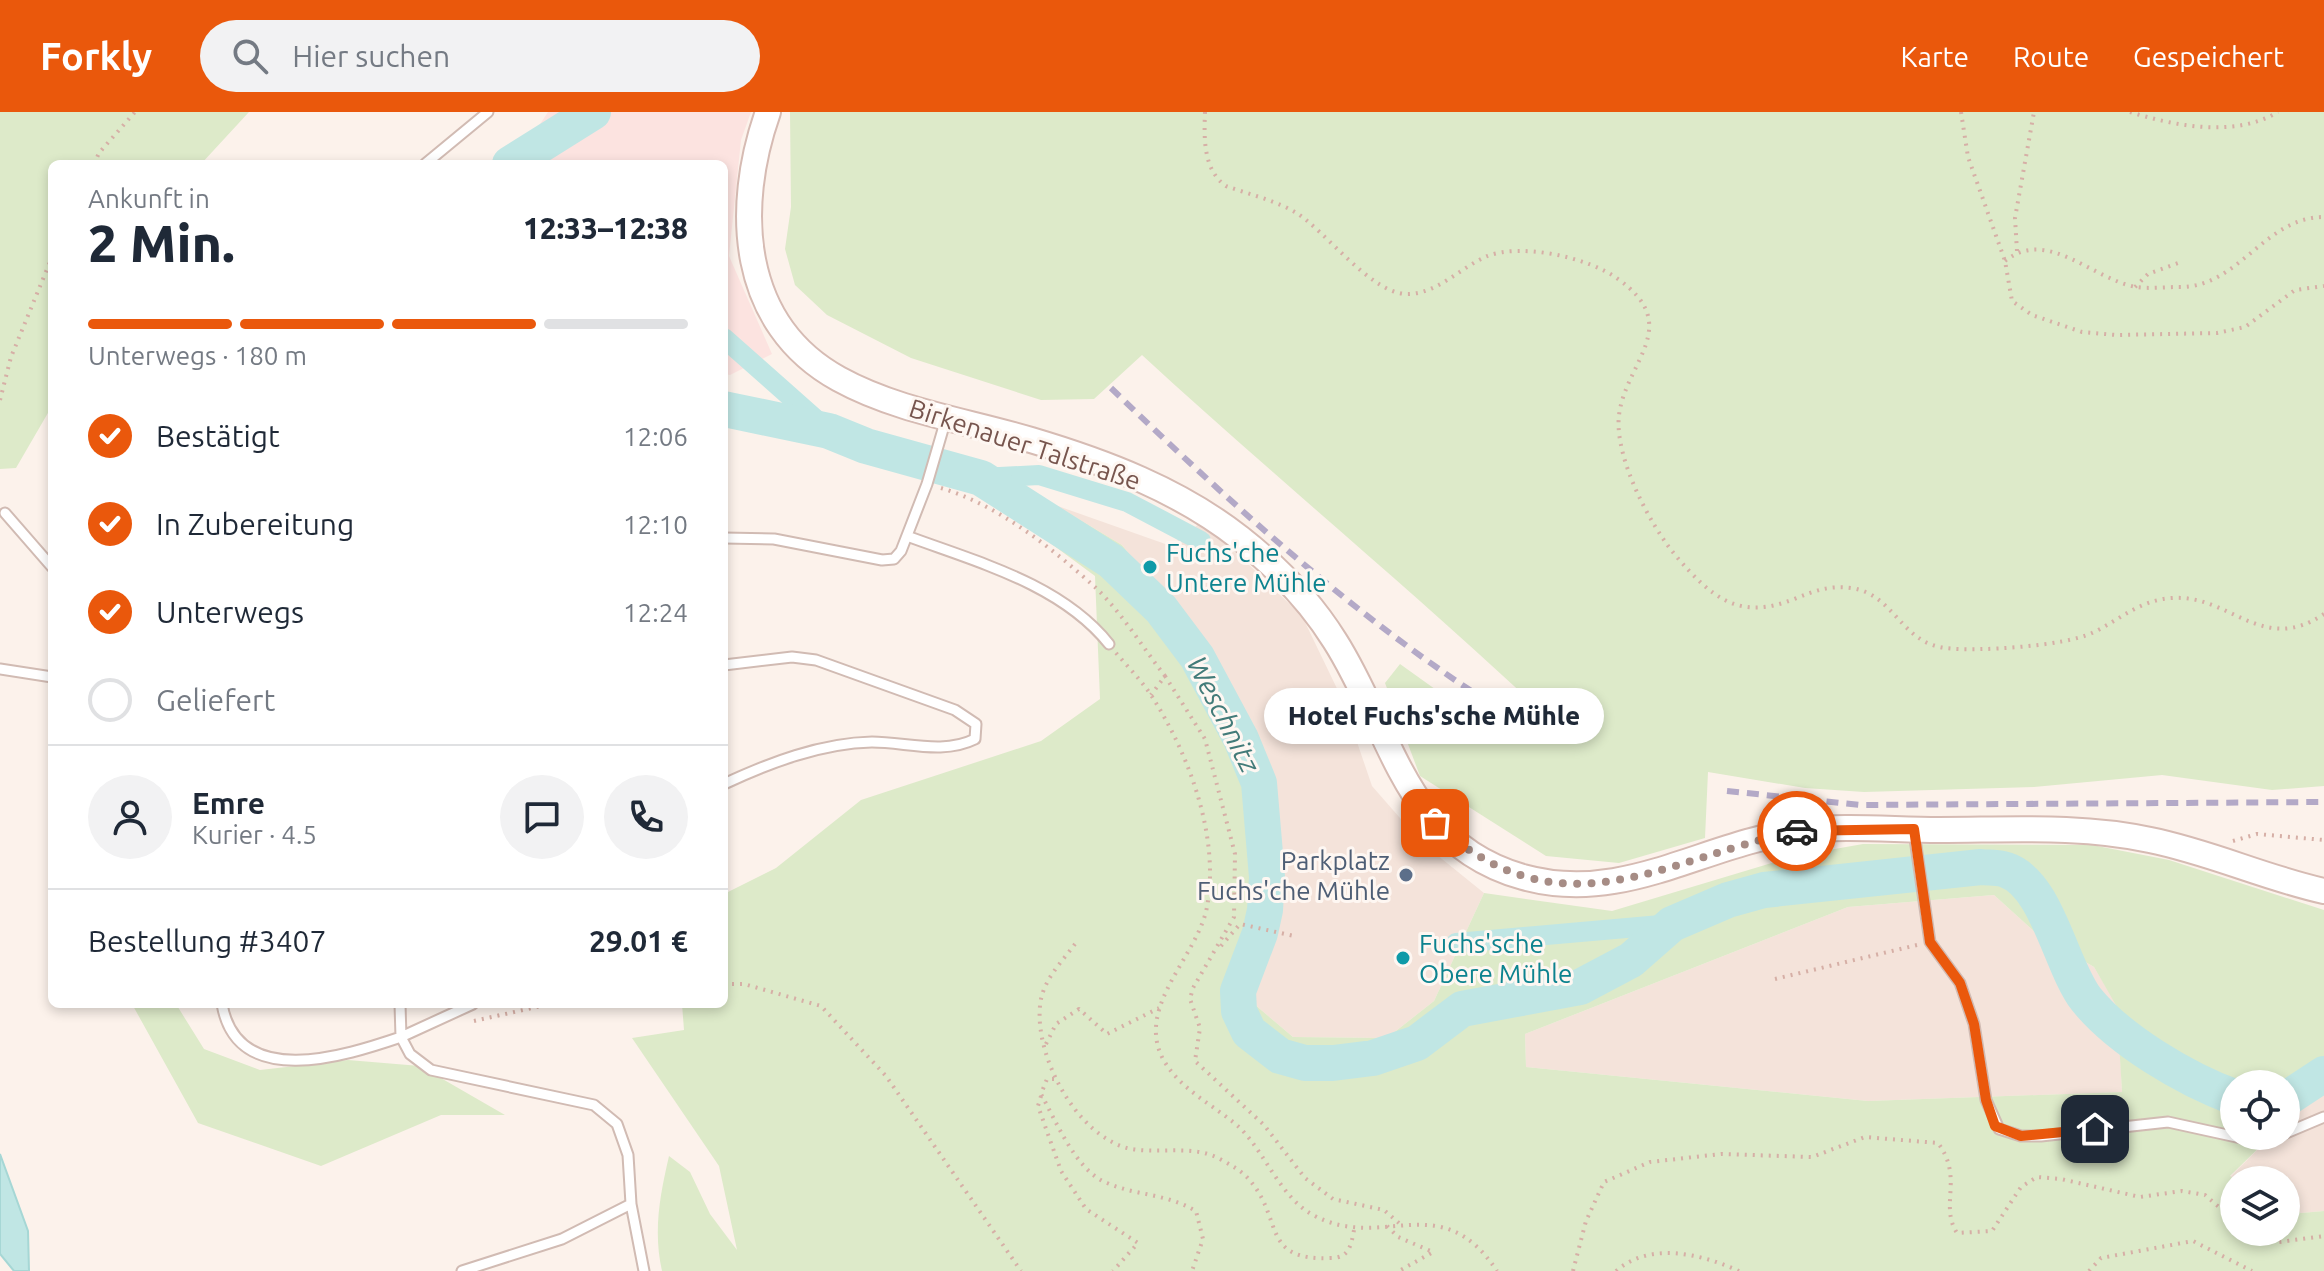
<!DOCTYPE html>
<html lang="de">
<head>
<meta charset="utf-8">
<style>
	body { margin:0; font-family:Ubuntu,sans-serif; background:#f2f2f3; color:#1f2937; height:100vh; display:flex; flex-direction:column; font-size:30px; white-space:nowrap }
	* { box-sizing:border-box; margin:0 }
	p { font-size:26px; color:#747a83 }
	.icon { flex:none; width:44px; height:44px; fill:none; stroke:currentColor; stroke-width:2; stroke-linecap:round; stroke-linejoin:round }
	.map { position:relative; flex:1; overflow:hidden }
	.panel { position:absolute; left:48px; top:48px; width:680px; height:848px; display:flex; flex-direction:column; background:#fff; border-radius:12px; box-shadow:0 4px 12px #0003 }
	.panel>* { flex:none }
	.controls { position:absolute; left:2220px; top:958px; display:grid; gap:16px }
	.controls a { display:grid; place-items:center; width:80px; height:80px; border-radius:50%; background:#fff; box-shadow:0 4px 12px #0003; font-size:40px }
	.pin { position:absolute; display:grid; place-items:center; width:68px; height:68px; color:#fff; margin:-34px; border-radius:16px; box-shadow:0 4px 12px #0006 }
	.courier { position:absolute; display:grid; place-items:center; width:80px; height:80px; margin:-40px; border:6px solid #ea580c; border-radius:50%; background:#fff; color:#222; box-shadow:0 2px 10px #0007 }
	.bubble { position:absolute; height:56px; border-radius:28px; background:#fff; box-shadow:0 4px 12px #0003; font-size:26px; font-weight:800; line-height:56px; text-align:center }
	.overview em { font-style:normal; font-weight:800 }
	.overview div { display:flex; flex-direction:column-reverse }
	.overview { display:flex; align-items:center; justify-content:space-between; height:136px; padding:0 40px }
	h1 { font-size:52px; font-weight:800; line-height:60px }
	.bar { display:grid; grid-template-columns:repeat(4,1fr); gap:12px 8px; align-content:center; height:96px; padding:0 40px }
	.bar i { height:10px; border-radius:6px; background:#e0e1e3 }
	.bar .active { background:#ea580c }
	.bar p { grid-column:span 4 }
	.line { display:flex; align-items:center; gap:20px; padding:0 40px; border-top:2px solid #e0e1e3 }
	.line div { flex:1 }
	.round { display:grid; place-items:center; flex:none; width:84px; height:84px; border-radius:42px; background:#f2f2f3 }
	ol { padding:0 40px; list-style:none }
	li { display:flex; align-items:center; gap:24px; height:88px }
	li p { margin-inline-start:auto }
	li .icon { padding:8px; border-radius:50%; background:#ea580c; color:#fff; stroke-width:4 }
	li:last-child { color:#747a83 }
	li i { width:44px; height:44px; border:4px solid #e0e1e3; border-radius:50% }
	header { display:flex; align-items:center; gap:48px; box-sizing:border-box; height:112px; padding:0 40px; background:#ea580c; color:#fff }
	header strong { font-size:38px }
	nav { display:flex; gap:44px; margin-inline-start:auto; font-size:28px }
	.search { width:560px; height:72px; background:#f2f2f3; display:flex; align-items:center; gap:20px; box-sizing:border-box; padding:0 28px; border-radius:44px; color:#747a83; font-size:30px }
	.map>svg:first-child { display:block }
	.residential { fill:#f4e3da }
	.commercial { fill:#fce3e0 }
	.green { fill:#ddeac9; fill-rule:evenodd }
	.water { fill:#c0e6e4; stroke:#a6d7d5; stroke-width:2 }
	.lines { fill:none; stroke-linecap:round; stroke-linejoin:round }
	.canal { stroke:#c0e6e4; stroke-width:20 }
	.river { stroke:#c0e6e4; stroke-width:36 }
	.lane-casing { stroke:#d1bbb3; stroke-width:13 }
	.secondary-casing { stroke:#d6bbb3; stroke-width:28 }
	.path { stroke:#d6afa6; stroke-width:4; stroke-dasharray:2 6; stroke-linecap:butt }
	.lane { stroke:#fff; stroke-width:9 }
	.secondary { stroke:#fff; stroke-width:24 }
	.rail { stroke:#b3a9c7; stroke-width:6; stroke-dasharray:12 8; stroke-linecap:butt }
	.done { stroke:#a68c85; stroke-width:8; stroke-dasharray:0 14.4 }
	.route { stroke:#ea580c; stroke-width:10 }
	.culture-dot { fill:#0f9aa8; stroke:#fef7f2; stroke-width:3 }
	.service-dot { fill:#5c6f8a; stroke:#fef7f2; stroke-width:3 }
	.labels { text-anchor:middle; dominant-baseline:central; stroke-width:6; stroke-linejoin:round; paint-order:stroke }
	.street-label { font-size:26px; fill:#77554e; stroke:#fef7f2 }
	.culture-label { font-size:26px; fill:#0d838f; stroke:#fef7f2; text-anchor:start }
	.service-label { font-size:26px; fill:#4e5e75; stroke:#fef7f2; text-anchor:end }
	.water-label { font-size:28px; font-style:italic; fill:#427b79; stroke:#fef7f2 }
</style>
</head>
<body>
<header>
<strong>Forkly</strong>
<div class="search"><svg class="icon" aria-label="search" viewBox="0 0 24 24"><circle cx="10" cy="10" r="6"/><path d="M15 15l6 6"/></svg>Hier suchen</div>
<nav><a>Karte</a><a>Route</a><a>Gespeichert</a></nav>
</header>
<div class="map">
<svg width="2324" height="1159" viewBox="0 0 2324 1159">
	<rect width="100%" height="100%" fill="#fcf2eb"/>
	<path class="residential" d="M1055,393l116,41 29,-23 46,39 56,54 41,85 29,85 49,56 63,51 -50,108 -47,37 -94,-1 -46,-39 16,-110 -3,-112 -44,-112 -94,-119z
		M1994,783l42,38 58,34 24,40 4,85 -254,9 -342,-34 -1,-33 323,-127z
		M2324,973v126l-23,2 -15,-8v-25h-50l-6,-3 41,-41h15v-14z"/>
	<path class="commercial" d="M548,0h203l-10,28 -12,116 43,98 -42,21 -6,-1v-210h-210z"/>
	<path class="green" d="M0,0h249l-48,52h-149v242l-36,62 -16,1z
		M790,0h1534v674l-52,4 -110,-15 -128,12 -170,5 -59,-4 -97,-16 -3,66 -86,25 -73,-7 -126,-80 -35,-93 15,-19 102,73 24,-40c-126,-117 -258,-226 -384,-342l-48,44 -53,1 -130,-42 -84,-43 -32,-30 -10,-36 6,-42z
		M981,380l74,13 67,40 94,119 44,112 3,112 -16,110 46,39 94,1 47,-37 50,-108 128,18 183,-55 68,-12 229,1 77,15 155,50v175l-38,37v-38h-52v52h37l-41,40 6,4 -2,52h52v-27l15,8 23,-2v60h-1662c-9,-40 -2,-76 7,-115l21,16 20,42 27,36 -18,-84 -87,-128 52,-8 -2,-26h42v-110l52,-26 85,-68 180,-59 59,-42 -5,-123zM1994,783l42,38 58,34 23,40 5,85 -254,9 -342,-34 -1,-33 323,-127z
		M132,892h44l28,45 56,21 88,-10 72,6 85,49h-64l-120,51 -123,-43z"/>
	<path class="water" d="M0,1042l28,77 1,40h-15l-14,-17z"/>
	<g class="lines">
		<path class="canal" d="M724,226l105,93
			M981,366l58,-3 88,27 74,39
			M1456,831l216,-19"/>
		<path class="river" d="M510,52l83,-52
			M724,297l105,22 37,15 115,32 130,83 50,48 36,48 44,82 18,44 8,94 -2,33 -5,23 -22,58 1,20 10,21 31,24 25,7h28l40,-5 44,-15 45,-34 118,-22 51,-27 41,-36 56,-24 36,-10 217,-23c8,1 18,0 25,3 41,13 55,97 80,129 33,41 99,80 148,98
			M2286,987l38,-25"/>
		<g class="lane-casing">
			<path id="lane" d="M425,52l63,-52
				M5,401l47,54
				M907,424c70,26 154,48 202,108
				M724,426l50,1 108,21 12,-1 7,-8 26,-67 19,-65
				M724,553l68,-8 24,3 139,50 21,14 -1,15c-32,16 -69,3 -103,3 -51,1 -103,21 -148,42
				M0,557l52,8
				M1914,720l16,110 30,41 14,41 12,76 13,29 22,7h20l127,-14 73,16 36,-2
				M222,892c15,87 123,52 179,33l-1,-33
				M473,892l-72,33 9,17 21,16 163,35 23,19 11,31 3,49 13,67
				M2286,1021l38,-16
				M462,1159l100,-32 69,-35"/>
		</g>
		<g class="secondary-casing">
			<path id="secondary" d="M768,0c-34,96 -29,212 71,267 58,32 129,42 192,61 74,22 148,50 209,98 37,29 70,63 95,103 57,89 69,203 188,236 100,28 179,-33 275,-46 46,-6 94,-1 141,-1 70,0 142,-5 211,10 60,12 115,38 174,51"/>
		</g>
		<path class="path" d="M1205,0c-1,26 -2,58 21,74 22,8 48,14 69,26 31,19 74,80 111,82 29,1 53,-25 79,-37 34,-15 103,0 133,22 66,47 8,82 1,136 -5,42 31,110 57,141 36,42 63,65 118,43 20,-8 35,-14 57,-11 44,6 49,55 95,60 30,4 119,-2 146,-15 28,-13 47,-33 80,-35 58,-4 90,58 152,16
			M1961,0l7,45 37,104 7,40 20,14 50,17 34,3 101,-2 28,-6 50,-37 29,-4
			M2130,0c45,14 105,26 148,0
			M94,52l5,-11 36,-41
			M2017,139l-2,-33 19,-106
			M2005,149c42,-34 87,18 131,26 13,2 29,0 43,0 60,1 85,-70 145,-70
			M2135,175l13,-13 33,-12
			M0,288l11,-43 41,-100
			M941,376c57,17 111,60 155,100 26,25 47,60 69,88l-14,19
			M1116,541c12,14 25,27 35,42 38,59 69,142 56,212 -9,49 -72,99 -44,152 17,31 51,46 76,68 26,25 41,70 74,88 70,38 127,-30 184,56
			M1165,564l40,63 30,115 -1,63 -41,71 -3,11 10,29 -5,33 69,64 41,53 28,21 51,11 15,13
			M2233,729l24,-7 67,6
			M1075,832c-14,19 -33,37 -35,62 -5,51 36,128 87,142 28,7 64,-4 91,10 13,7 25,13 34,25 31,39 10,78 79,75 18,0 20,-12 23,-28
			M1221,834l19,-22 54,12
			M1775,867l142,-34
			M724,872h20l77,22 65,70 135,195
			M474,909l76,-17
			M1046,932l10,-20 23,-15 28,25 52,-26
			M1054,967h-7l-6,15c15,27 35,77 66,89 30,13 58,10 89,28l7,28 -11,32
			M1041,984l-3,10 23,65 25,38 52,34 -25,28
			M1387,1114l11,11 35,15 -34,19
			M2249,1120l30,10 45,-6
			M1573,1159l13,-50 18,-39 46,-20 71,-8 91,3 53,-20 73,6c26,35 1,62 19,90l35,-2 29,-44 16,-10 24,2 79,18 42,-6 23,4 29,25
			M1616,1159c35,-30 85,-17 123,0
			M2089,1159l12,-13 92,-17 59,30"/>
		<use href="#lane" class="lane"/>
		<use href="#secondary" class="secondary"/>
		<path class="rail" d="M1111,276c115,111 237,223 371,310
			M1727,679l133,14 464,-3"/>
	</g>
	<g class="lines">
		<path class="done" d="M1435,711c126,114 223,38 362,8"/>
		<path class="route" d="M1797,719l117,-2 16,113 30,41 14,41 12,76 9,26 26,10 74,-7"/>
	</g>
	<g class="culture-dot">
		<circle cx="1150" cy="455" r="8"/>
		<circle cx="1403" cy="846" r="8"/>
	</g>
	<circle class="service-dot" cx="1406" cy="763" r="8"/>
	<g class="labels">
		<g class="street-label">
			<text transform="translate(1025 332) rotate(18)">Birkenauer Talstraße</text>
		</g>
		<g class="culture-label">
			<text x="1166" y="440">Fuchs'che<tspan x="1166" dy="30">Untere Mühle</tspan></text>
			<text x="1419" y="831">Fuchs'sche<tspan x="1419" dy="30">Obere Mühle</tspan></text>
		</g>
		<g class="service-label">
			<text x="1390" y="748">Parkplatz<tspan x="1390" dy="30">Fuchs'che Mühle</tspan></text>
		</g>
		<g class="water-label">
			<text transform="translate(1224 602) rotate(63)">Weschnitz</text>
		</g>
	</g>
</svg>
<div class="controls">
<a><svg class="icon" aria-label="locate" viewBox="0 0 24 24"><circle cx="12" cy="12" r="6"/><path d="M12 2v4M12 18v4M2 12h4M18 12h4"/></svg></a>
<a><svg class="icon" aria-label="layers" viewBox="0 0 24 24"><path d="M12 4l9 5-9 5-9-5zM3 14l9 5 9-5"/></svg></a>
</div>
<div class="pin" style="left:1435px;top:711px;background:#ea580c"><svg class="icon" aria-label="bag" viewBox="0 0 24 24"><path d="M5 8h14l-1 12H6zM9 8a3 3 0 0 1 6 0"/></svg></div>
<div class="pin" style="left:2095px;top:1017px;background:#1f2937"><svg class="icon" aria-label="home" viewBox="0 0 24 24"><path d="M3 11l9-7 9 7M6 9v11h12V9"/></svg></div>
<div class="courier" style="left:1797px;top:719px"><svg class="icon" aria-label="car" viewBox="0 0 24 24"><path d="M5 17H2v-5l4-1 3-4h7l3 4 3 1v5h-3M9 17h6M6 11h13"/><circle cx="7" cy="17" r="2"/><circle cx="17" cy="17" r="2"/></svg></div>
<div class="bubble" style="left:1264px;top:576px;width:340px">Hotel Fuchs'sche Mühle</div>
<section class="panel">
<div class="overview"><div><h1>2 Min.</h1><p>Ankunft in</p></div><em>12:33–12:38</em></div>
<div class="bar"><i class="active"></i><i class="active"></i><i class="active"></i><i></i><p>Unterwegs · 180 m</p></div>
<ol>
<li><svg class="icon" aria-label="check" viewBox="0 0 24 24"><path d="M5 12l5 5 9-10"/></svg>Bestätigt<p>12:06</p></li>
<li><svg class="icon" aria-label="check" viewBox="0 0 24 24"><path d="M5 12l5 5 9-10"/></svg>In Zubereitung<p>12:10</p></li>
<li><svg class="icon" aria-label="check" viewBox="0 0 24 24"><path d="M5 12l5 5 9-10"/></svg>Unterwegs<p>12:24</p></li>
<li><i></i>Geliefert</li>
</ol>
<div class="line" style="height:144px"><a class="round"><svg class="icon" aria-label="person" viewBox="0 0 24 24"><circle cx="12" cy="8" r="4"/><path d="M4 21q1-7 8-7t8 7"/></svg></a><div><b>Emre</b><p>Kurier · 4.5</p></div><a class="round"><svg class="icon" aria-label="chat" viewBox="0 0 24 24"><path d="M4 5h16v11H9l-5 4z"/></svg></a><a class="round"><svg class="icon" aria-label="phone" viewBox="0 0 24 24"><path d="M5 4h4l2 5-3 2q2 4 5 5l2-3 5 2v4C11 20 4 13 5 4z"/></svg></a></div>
<div class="line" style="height:104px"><div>Bestellung #3407</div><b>29.01 €</b></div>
</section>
</div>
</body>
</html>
